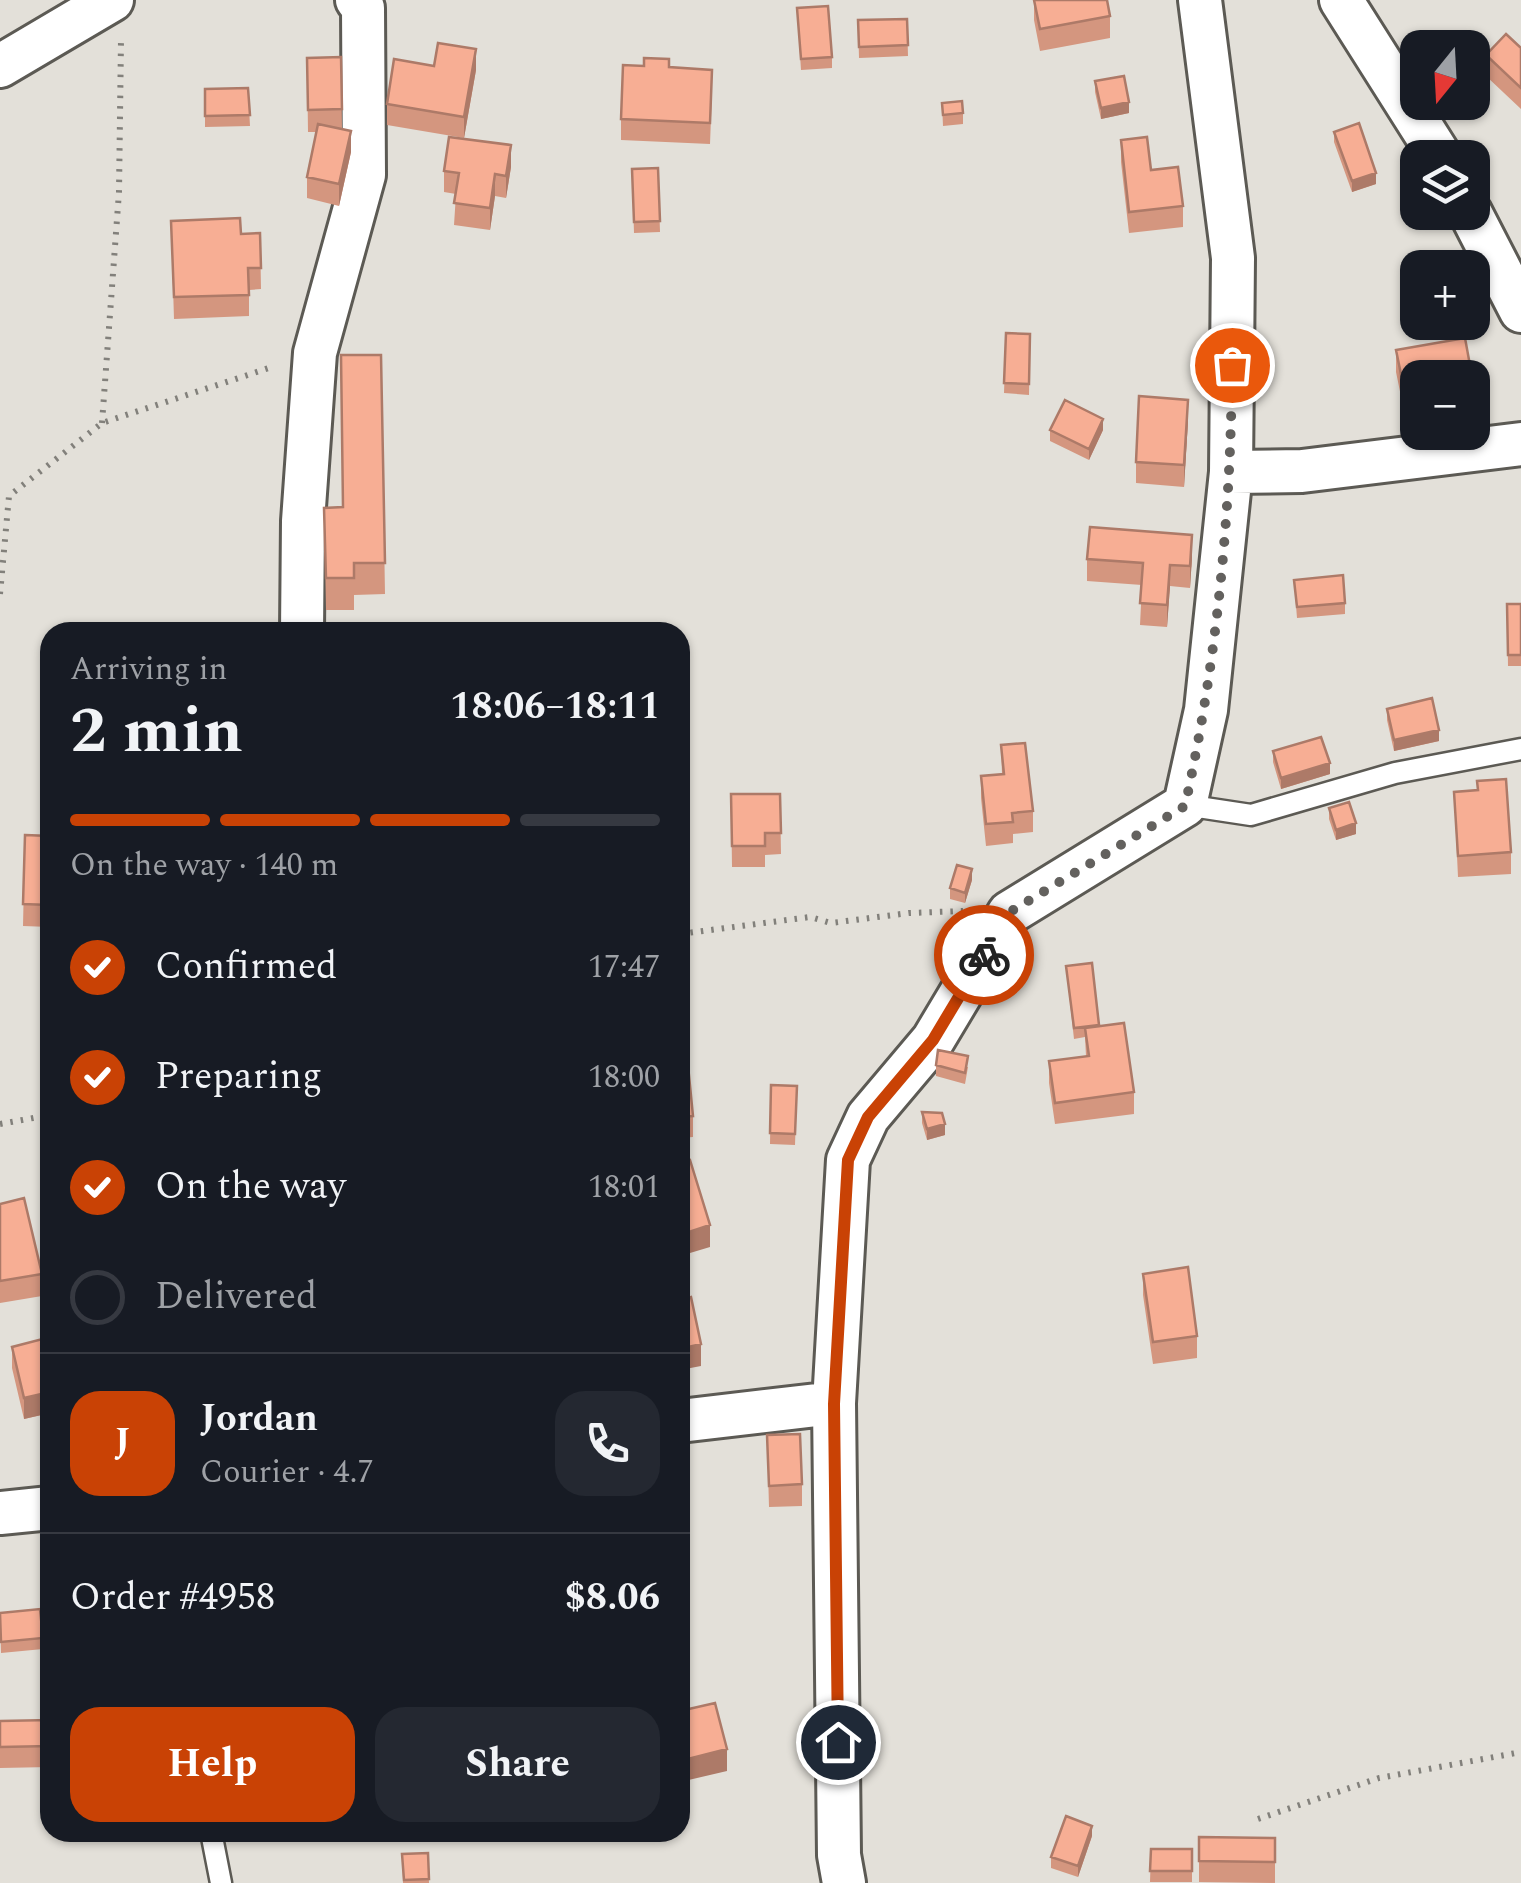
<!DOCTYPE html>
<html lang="en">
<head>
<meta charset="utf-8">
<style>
	body { margin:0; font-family:Spectral,serif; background:#242831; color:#f1f3f6; height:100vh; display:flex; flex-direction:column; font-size:38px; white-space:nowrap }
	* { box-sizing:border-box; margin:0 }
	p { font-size:32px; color:#9ea1a6 }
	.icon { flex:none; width:55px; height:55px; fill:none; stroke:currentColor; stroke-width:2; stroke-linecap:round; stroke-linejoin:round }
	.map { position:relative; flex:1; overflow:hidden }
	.details { position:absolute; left:40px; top:622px; width:650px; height:1220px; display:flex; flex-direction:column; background:#171b24; border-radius:30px; box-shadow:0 2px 8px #0004 }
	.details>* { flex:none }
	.needle { width:65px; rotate:198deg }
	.controls { position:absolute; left:1400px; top:30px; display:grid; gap:20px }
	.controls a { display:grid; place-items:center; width:90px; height:90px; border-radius:20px; background:#171b24; box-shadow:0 2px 8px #0004; font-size:50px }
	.pin { position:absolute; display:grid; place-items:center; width:85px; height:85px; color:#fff; margin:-42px; border:5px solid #fff; border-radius:50%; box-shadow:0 2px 10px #0007 }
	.courier { position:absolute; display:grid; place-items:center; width:100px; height:100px; margin:-50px; border:8px solid #c94205; border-radius:50%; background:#fff; color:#222; box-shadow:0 2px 12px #0007 }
	.summary em { font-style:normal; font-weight:700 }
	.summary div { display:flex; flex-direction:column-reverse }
	.summary { display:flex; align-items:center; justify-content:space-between; height:170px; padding:0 30px }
	h1 { font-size:65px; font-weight:700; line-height:75px }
	.bar { display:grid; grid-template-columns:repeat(4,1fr); gap:15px 10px; align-content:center; height:120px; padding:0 30px }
	.bar i { height:12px; border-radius:8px; background:#363941 }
	.bar .on { background:#c94205 }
	.bar p { grid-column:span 4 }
	.line { display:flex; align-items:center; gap:25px; padding:0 30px; border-top:2px solid #363941 }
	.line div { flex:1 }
	.round { display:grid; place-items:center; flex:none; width:105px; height:105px; border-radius:30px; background:#242831 }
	ol { padding:0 30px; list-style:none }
	li { display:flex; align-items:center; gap:30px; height:110px }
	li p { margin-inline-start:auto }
	li .icon { padding:10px; border-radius:50%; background:#c94205; color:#fff; stroke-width:4 }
	li:last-child { color:#9ea1a6 }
	li i { width:55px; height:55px; border:5px solid #363941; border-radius:50% }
	.primary-button { display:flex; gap:20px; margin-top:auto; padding:20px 30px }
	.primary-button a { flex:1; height:115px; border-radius:30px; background:#c94205; color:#fff; font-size:40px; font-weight:700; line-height:115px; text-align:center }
	.primary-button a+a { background:#242831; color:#f1f3f6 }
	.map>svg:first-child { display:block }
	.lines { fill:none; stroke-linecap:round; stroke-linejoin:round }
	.service-casing { stroke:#5c5a54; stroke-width:25 }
	.minor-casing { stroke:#5c5a54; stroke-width:48 }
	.path { stroke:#82807b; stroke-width:6; stroke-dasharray:2.5 8; stroke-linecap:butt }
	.service { stroke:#fff; stroke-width:20 }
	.minor { stroke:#fff; stroke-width:42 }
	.wall { fill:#d4967f }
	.shaded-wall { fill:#ad7a68 }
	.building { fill:#f7ae94; stroke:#ad7a68; stroke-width:2.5 }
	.done { stroke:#63615e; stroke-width:10; stroke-dasharray:0 18 }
	.route { stroke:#c94205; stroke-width:12 }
</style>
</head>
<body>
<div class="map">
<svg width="1521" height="1883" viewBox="0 0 1521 1883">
	<rect width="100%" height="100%" fill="#e3e0d9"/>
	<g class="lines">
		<g class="service-casing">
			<path id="service" d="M1185,805l66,10 144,-42 126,-24
				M211,1832l10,51"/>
		</g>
		<g class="minor-casing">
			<path id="minor" d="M1341,0l100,158
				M0,66l112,-66
				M1470,212l51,99
				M1231,472l71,-1 219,-27
				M302,632l1,-111 12,-168 49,-178 -1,-167 -6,-8
				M680,1421l154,-18
				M0,1513l50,-5
				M844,1883l-5,-28 -5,-452 14,-243 20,-43 65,-77 76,-127 176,-108 21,-95 25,-238 2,-214 -33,-258"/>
		</g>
		<path class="path" d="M102,423l17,-231 2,-152
			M0,594l9,-98 93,-73 173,-57
			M680,934l130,-17 21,6 78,-10 54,-2
			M0,1124l50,-9
			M1258,1819l121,-41 137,-25 5,2"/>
		<use href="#service" class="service"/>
		<use href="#minor" class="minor"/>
	</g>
	<path class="wall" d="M1034,0l76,16v22l-70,13 -6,-31z
		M797,8l35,49v11l-31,2z
		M907,19l1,37 -49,2 -1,-38z
		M1521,48v61l-35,-33v-21z
		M341,57l1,72 9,23 -12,54 -32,-8v-21l9,-45h-8l-1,-74z
		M434,66l42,4 -12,68 -77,-13v-21z
		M669,67l43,24 -2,53 -89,-4v-21z
		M1095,81l34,32 -28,6 -6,-27z
		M248,88l2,38 -45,1v-38z
		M942,103l21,10v11l-20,2z
		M1334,132l42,52 -24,8 -18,-50z
		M1121,140l30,30 32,36v21l-54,6 -8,-71z
		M511,167l-5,31 -11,-2 -5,34 -36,-5 2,-31 -12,-2v-21z
		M658,168l2,64 -26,1 -2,-64z
		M171,221l70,13 19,-1 1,56 -12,1v26l-75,3z
		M1006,333l24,1 -1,61 -25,-2z
		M1465,338l11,60v22h-4v-42h-54v25l-15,3 -7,-34v-22z
		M381,355l4,239 -31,1v15h-28l-2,-102 18,-1z
		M1188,421l-4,66 -48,-4v-21z
		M1050,430h53l-14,30 -39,-19z
		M1192,557l-2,31 -20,-2 -3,41 -27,-2 2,-40 -55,-4v-22z
		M1294,580l51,23v11l-48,4z
		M1507,604h14v62h-13z
		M1387,709l52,32 -45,10 -7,-31z
		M1001,745l32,66v21l-20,2v9l-27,3 -5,-48v-22l21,-2z
		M1273,751l57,23 -49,15 -8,-27z
		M1454,792l57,60v22l-53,3z
		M731,794h49l1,60 -16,1v12h-33z
		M1329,808l27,26 -20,6 -7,-21z
		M25,835l25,1v91l-27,-1z
		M972,880l-7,23 -15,-4v-11z
		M1092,963l7,63 35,66v22l-79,10 -6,-41v-22l37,-5 -1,-19 -11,2 -8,-73z
		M680,1035l13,81v21l-13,1z
		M936,1065l32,2 -3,17 -29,-8z
		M771,1085l26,1 -2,59 -25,-1z
		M922,1112l23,23 -18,5 -5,-17z
		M0,1204l42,70v22l-42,7z
		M1143,1274l54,62v22l-44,6 -10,-69z
		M50,1337v76l-26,6 -12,-51v-21z
		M767,1435l35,49v22l-33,1z
		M50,1576v51l-6,-29v-21z
		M0,1613l43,25v11l-42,4z
		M50,1720v47l-50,1v-47z
		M1092,1836l-14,41 -27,-9v-11z
		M1199,1837l76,1v45l-76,-1z
		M1151,1849h41v33h-42z
		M428,1853l1,30h-26l-1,-29z"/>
	<path class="shaded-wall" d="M476,49v21l-12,68v-21z
		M1129,102v11l-28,6v-11z
		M351,131v21l-12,54v-22z
		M511,145v22l-5,31v-22z
		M1376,173v11l-24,8v-11z
		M495,174v22l-5,34v-22z
		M1188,400v21l-4,66v-22z
		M1103,419v11l-14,30v-11z
		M1192,535v22l-2,31v-22z
		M1170,565v21l-3,41v-22z
		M1439,730v11l-45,10v-11z
		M1330,763v11l-49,15v-11z
		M1356,823v11l-20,6v-10z
		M972,869v11l-7,23v-10z
		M945,1124v11l-18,5v-11z
		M710,1225v22l-30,9v-21z
		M701,1344v22l-21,4v-21z
		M50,1392v21l-26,6v-21z
		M727,1749v22l-47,11v-21z
		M1092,1826v10l-14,41v-11z"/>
	<path class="building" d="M1034,0h73l3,16 -70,13z
		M828,6l4,51 -31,2 -4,-51z
		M907,19l1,26 -49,2 -1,-27z
		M1506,34l15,14v40l-35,-33z
		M438,43l38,6 -12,68 -77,-13 7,-45 40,7z
		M341,57l1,52 -34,1 -1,-52z
		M644,58l25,1v8l43,3 -2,53 -89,-4 2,-54 21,1z
		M1124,76l5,26 -28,6 -6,-27z
		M248,88l2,27 -45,1v-27z
		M962,101l1,12 -20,2 -1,-12z
		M1359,123l17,50 -24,8 -18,-49z
		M318,124l33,7 -12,53 -32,-7z
		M449,137l62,8 -5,31 -11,-2 -5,34 -36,-5 5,-30 -15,-2z
		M1147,137l4,33 27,-3 5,39 -54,6 -8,-72z
		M658,168l2,53 -26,1 -2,-53z
		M240,218l1,16 19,-1 1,35h-13l1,27 -75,2 -3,-76z
		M1006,333l24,1 -1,50 -25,-1z
		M1465,338l11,60 -4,1v-21h-54v3l-15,3 -7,-34z
		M341,355h40l4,208h-31v15h-28l-2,-70 19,-1z
		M1139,396l49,4 -4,65 -48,-3z
		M1065,400l38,19 -14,30 -39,-19z
		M1090,527l102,8 -2,31 -20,-1 -3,40 -27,-2 3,-40 -56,-4z
		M1343,575l2,28 -48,4 -3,-27z
		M1507,604h14v51h-13z
		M1432,698l7,32 -45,10 -7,-31z
		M1321,737l9,26 -49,15 -8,-27z
		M1025,743l8,68 -21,2 1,9 -27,2 -5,-48 23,-2 -3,-29z
		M1506,779l5,73 -53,4 -4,-64 24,-2 -1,-9z
		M731,794h49l1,39h-16v13h-33z
		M1349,802l7,21 -20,7 -7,-22z
		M25,835l25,1v69l-27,-1z
		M957,865l15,4 -7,24 -15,-5z
		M1092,963l7,62 -25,3 -8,-62z
		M1124,1023l10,69 -79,11 -6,-42 40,-5 -4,-28z
		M680,1035h5l8,81 -13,1z
		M938,1050l30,6 -3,17 -29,-8z
		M771,1085l26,1 -2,48 -25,-1z
		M922,1112l20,1 3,11 -18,5z
		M690,1160l20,65 -30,10v-73z
		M24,1198l18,76 -42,7v-77z
		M1188,1267l9,69 -44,6 -10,-68z
		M691,1297l10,47 -21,5v-49z
		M50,1337v55l-26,6 -12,-51z
		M800,1434l2,50 -33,2 -2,-51z
		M50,1576v30l-6,-29z
		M40,1609l3,29 -42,4 -1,-29z
		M715,1703l12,46 -47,12v-50z
		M50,1720v26l-50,1v-26z
		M1066,1816l26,10 -14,40 -27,-9z
		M1199,1837l76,1v24l-76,-1z
		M1151,1849h41v22h-42z
		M428,1853l1,26 -25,1 -2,-26z"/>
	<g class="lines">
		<path class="done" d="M984,955l26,-43 175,-106c32,-145 46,-293 47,-441"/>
		<path class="route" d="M838,1742l-4,-338 14,-244 20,-43 65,-77 51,-85"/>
	</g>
</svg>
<div class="controls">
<a><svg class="needle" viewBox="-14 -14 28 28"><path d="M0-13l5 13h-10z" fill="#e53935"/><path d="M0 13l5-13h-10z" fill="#9ea1a6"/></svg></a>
<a><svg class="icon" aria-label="layers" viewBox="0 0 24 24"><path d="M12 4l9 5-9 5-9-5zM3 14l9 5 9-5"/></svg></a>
<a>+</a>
<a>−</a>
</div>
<div class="pin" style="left:1232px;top:365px;background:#ea580c"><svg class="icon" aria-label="bag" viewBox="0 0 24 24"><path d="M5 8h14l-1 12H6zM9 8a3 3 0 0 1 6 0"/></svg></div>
<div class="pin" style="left:838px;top:1742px;background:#1f2937"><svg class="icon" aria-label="home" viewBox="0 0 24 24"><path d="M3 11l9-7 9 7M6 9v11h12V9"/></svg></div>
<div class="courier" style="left:984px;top:955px"><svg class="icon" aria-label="bike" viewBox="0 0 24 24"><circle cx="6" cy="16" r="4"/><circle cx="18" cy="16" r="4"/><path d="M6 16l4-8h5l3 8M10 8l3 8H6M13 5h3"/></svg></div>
<section class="details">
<div class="summary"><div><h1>2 min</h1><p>Arriving in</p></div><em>18:06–18:11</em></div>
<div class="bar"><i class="on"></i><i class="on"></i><i class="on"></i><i></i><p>On the way · 140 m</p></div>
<ol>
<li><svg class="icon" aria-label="check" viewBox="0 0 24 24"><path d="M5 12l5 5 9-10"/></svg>Confirmed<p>17:47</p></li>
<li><svg class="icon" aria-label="check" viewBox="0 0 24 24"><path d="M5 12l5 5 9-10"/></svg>Preparing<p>18:00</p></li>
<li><svg class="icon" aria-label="check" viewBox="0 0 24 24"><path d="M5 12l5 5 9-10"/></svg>On the way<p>18:01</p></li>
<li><i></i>Delivered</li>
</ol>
<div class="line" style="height:180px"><b class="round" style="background:#c94205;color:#fff">J</b><div><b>Jordan</b><p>Courier · 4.7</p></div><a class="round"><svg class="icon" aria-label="phone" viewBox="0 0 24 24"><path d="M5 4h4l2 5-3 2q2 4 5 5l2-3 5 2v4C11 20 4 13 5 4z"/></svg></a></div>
<div class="line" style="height:130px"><div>Order #4958</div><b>$8.06</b></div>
<div class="primary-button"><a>Help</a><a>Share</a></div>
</section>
</div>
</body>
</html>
